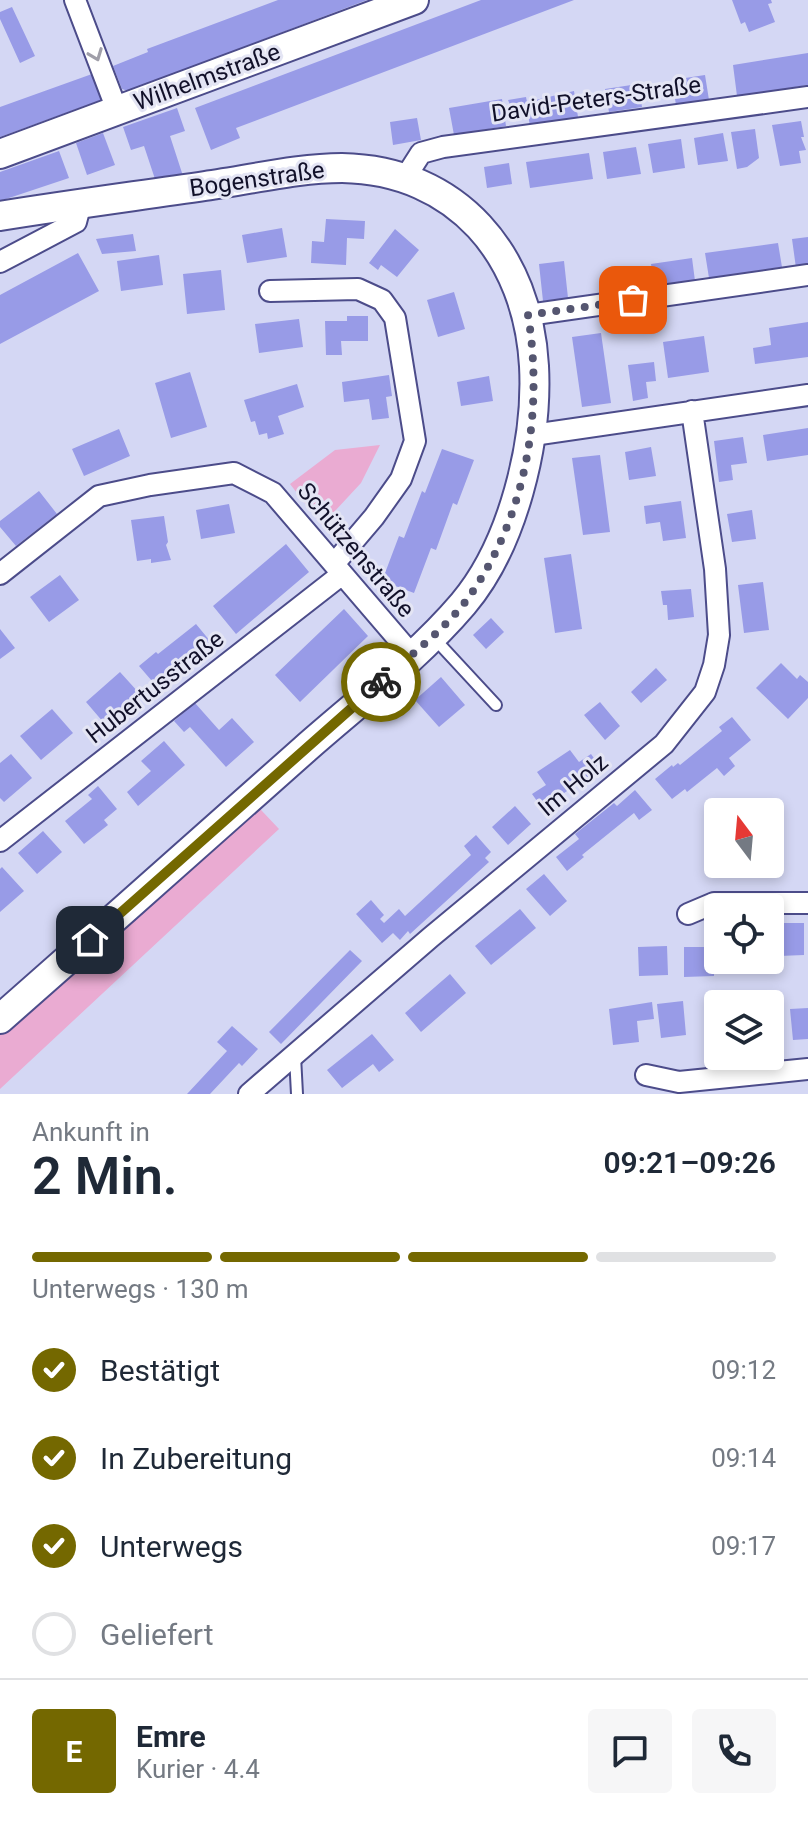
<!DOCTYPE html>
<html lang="de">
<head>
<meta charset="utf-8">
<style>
	body { margin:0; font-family:Roboto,sans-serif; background:#f6f6f7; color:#1f2937; height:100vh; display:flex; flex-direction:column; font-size:30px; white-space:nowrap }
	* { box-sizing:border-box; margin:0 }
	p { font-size:26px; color:#747a83 }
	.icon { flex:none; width:44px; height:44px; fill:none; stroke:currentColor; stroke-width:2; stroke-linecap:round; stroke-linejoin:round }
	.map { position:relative; height:1094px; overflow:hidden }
	.panel { display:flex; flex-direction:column; background:#fff; flex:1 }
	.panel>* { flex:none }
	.needle { width:52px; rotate:344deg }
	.fabs { position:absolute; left:704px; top:798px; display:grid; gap:16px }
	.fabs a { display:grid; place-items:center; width:80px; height:80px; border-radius:8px; background:#fff; box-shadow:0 4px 12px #0003; font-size:40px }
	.pin { position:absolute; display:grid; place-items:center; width:68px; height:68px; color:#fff; margin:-34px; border-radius:16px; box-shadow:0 4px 12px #0006 }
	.courier { position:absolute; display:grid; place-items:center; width:80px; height:80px; margin:-40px; border:6px solid #746800; border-radius:50%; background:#fff; color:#222; box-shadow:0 2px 10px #0007 }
	.summary em { font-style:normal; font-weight:600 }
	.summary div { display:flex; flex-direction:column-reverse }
	.summary { display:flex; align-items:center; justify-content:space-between; height:136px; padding:0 32px }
	h1 { font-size:52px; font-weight:600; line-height:60px }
	.bar { display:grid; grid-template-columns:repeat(4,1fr); gap:12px 8px; align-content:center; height:96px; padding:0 32px }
	.bar i { height:10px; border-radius:6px; background:#e0e1e3 }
	.bar .active { background:#746800 }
	.bar p { grid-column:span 4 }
	.line { display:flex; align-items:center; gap:20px; padding:0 32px; border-top:2px solid #e0e1e3 }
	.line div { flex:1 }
	.round { display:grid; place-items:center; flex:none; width:84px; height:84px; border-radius:8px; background:#f6f6f7 }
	ol { padding:0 32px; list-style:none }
	li { display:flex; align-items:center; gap:24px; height:88px }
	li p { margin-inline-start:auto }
	li .icon { padding:8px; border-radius:50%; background:#746800; color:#fff; stroke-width:4 }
	li:last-child { color:#747a83 }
	li i { width:44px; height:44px; border:4px solid #e0e1e3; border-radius:50% }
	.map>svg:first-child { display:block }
	.green { fill:#eaabd2 }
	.building { fill:#989be7 }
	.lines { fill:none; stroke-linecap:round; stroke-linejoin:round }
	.lane-casing { stroke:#4c4c8a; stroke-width:14 }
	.street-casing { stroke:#4c4c8a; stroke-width:24 }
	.secondary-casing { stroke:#4c4c8a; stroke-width:32 }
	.lane { stroke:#fff; stroke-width:10 }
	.street { stroke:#fff; stroke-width:20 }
	.secondary { stroke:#fff; stroke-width:28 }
	.oneway { stroke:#a09fa9 }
	.done { stroke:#555670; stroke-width:8; stroke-dasharray:0 14.4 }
	.route { stroke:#746800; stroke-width:10 }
	.labels { text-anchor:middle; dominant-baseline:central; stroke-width:6; stroke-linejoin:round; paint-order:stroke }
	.street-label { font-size:24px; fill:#111029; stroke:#e4e5f4 }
</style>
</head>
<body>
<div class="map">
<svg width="808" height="1094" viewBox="0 0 808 1094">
	<rect width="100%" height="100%" fill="#d4d7f4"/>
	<path class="green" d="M380,445l-19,38 -39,42 -32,-41 45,-34z
		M243,791l36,38 -279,260v-88z"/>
	<path class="building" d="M278,0h89l-239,91 -6,-2 -9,-23 35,-14 -1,-3z
		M481,0h93l-338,128 4,10 -29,12 -16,-42z
		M732,0h39l1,3 -4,1 7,18 -26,10 -4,-10 -4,2z
		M12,7l23,49 -15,7 -20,-44v-7z
		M808,53v32l-71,11 -4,-31z
		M92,74l9,26 -101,37v-30z
		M705,75l4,25 -33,5 -4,-25z
		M638,84l4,23 -33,5 -4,-23z
		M574,91l4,26 -48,9 -2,-11 -13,2 -7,-17 18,-3 1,5z
		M502,99l4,27 -52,9 -5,-27z
		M177,108l8,23 -15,5 13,40 -28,3 -11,-33 -13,4 -8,-23z
		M417,118l4,22 -28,5 -3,-23z
		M801,121l3,16h-3l5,13 -7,1 2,12 -21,3 -8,-41z
		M755,129l4,29 -12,9 -10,2 -6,-37z
		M103,133l12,32 -28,10 -11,-32z
		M723,133l5,28 -30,4 -4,-27z
		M681,139l4,29 -32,5 -5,-29z
		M636,147l5,27 -34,5 -4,-27z
		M59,151l10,27 -69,23v-29z
		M589,153l4,26 -63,9 -4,-26z
		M509,163l3,21 -25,4 -3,-21z
		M326,219l39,2 -1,18 -17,-1 -1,27 -35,-2 1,-22 12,1z
		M282,228l5,29 -40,6 -5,-28z
		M395,229l24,21 -22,27 -16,-12 -3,5 -9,-7z
		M133,234l3,17 -34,3 -6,-15z
		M808,237v29l-12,2 -4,-29z
		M778,243l4,24 -73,11 -4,-25z
		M78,253l21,38 -99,53v-49z
		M159,255l4,30 -42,6 -4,-30z
		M692,258l3,23 -40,6 -4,-23z
		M564,261l4,37 -25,3 -4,-37z
		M221,270l4,40 -38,4 -4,-40z
		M454,292l11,37 -27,8 -11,-37z
		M347,316h21v25h-27l1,14h-16l-1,-34h22z
		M299,319l4,28 -44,6 -4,-29z
		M808,322v35l-53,7 -2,-16 18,-3 -2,-17z
		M601,333l10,70 -29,4 -10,-70z
		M704,336l5,36 -41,6 -5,-36z
		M654,362l2,19 -10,1 2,16 -15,3 -5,-36z
		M190,372l17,55 -36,11 -16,-55z
		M389,375l3,21 -6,1 3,21 -17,2 -3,-21 -25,3 -2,-20z
		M489,376l4,25 -32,5 -4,-24z
		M297,384l7,23 -26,9 6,18 -16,5 -1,-6 -8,2 -4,-14 -4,1 -7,-22z
		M808,428v27l-41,6 -4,-26z
		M119,429l11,27 -46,20 -12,-27z
		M743,437l4,26 -16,2 2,15 -14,2 -5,-41z
		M651,447l5,29 -27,4 -4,-28z
		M442,449l32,11 -17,45 -4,-2 -17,47 -5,-2 -17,45 -32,-12 17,-45 5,2 18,-47 3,2z
		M600,455l10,77 -27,3 -11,-77z
		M39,491l18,23 -41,32 -16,-19v-6z
		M681,501l5,37 -23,3 -3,-19 -14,2 -2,-18z
		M229,504l6,29 -34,6 -5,-29z
		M752,510l4,29 -24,3 -5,-28z
		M164,516l4,26 -2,3 5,15 -20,3v-4l-14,2 -6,-41z
		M286,544l23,28 -73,62 -23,-28z
		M571,554l11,75 -27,4 -11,-75z
		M60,575l19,25 -30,22 -19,-25z
		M763,582l6,48 -25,3 -6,-48z
		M691,589l3,28 -26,3 -1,-15h-4l-2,-14z
		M344,609l24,27 -68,66 -25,-27z
		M491,618l13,14 -18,17 -13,-14z
		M196,624l19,23 -37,31 -4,-4 -16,14 -19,-22 17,-14 2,2z
		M0,629l15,19 -15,11z
		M781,663l16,16 3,-4 8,7v16l-20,21 -32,-31z
		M656,668l11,12 -26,23 -10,-11z
		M120,672l19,21 -35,30 -18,-21z
		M441,677l24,28 -26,22 -24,-27z
		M600,702l20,24 -15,14 -21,-25z
		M195,703l24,27 13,-12 22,24 -28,25 -36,-40 -6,5 -10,-11z
		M52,709l21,24 -32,27 -21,-24z
		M732,717l19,23 -22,18 6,8 -11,10 -7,-8 -30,24 -2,-3 -13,10 -17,-20 17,-14 1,2 5,-4 2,2 42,-34 -3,-4z
		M164,741l21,24 -47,41 -11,-14 24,-21 -10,-10z
		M570,750l9,12 12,-8 10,14 -59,40 -10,-14 14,-9 -9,-13z
		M11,754l21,24 -28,24 -4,-4v-35z
		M98,786l19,23 -13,11 4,5 -24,19 -19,-23 27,-22 -4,-4z
		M635,790l17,20 -13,10 -5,-7 -52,42 2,2 -17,14 -11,-14 23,-18 -4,-5 39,-31 3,3z
		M515,806l16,18 -23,21 -16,-18z
		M43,831l19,21 -25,22 -19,-21z
		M476,835l15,17 -6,6 4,4 -79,72 -2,-3 -8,9 -7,-7 -11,10 -26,-29 15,-14 13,15 -4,4 4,4 15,-14 6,7 66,-61 -7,-9z
		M2,867l22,24 -24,21v-43z
		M544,874l23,27 -17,15 -24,-27z
		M520,909l16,19 -45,37 -16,-19z
		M779,923h25v32l-25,1z
		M667,946l1,29 -29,1 -1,-29z
		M684,947h30v29l-30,1z
		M350,950l12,11 -81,83 -12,-12z
		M450,974l16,19 -45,39 -16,-19z
		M683,1001l3,34 -25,3 -4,-34z
		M652,1002l2,17 -17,2 2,21 -26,3 -4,-36z
		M808,1008v31l-15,1 -3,-31z
		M718,1020v31l-8,1 -4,-30z
		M232,1026l26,23 -16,17 -3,-3 -29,31h-23l40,-43 -10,-9z
		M372,1034l22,26 -15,12 -6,-8 -31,24 -15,-18z"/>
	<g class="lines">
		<g class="lane-casing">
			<path id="lane" d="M433,637l63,68
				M295,1056l2,38"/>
		</g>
		<g class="street-casing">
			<path id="street" d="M75,0l42,110
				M405,178l16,-25 22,-6 365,-50
				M0,262l76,-40 5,-19
				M270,291l88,-2 24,11 13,18 20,123 -14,38 -27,38 -40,47
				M528,315l280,-40
				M533,435l275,-40
				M0,574l99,-78 51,-11 84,-12 39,20 138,161
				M0,841l341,-266
				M688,914l26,-11h94
				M646,1075l33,7 129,-13
				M249,1094l182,-157 233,-193 41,-52 9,-27 5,-30 -4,-66 -23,-158"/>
		</g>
		<g class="secondary-casing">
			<path id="secondary" d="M0,154l414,-154
				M0,216c68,-11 137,-20 205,-30 45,-6 92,-18 137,-18 116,2 186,88 192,198 4,76 -21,179 -71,238 -45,53 -106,99 -158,145 -102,91 -203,180 -305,270"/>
		</g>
		<use href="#lane" class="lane"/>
		<use href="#street" class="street"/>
		<use href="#secondary" class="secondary"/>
	</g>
	<defs><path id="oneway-chevron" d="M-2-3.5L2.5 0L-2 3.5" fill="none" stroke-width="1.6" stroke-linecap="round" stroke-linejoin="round" transform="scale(2)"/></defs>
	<use class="oneway" href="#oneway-chevron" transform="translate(96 55) rotate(69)"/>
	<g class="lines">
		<path class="done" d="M381,682c27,-25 63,-52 85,-81 60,-82 78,-188 62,-286l105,-15"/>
		<path class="route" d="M90,940l291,-258"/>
	</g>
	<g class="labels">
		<g class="street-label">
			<text transform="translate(207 77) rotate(-20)">Wilhelmstraße</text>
			<text transform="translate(596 99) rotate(-8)">David-Peters-Straße</text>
			<text transform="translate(257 179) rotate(-8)">Bogenstraße</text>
			<text transform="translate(356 550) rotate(50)">Schützenstraße</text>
			<text transform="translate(155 687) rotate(-38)">Hubertusstraße</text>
			<text transform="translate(573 785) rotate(-40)">Im Holz</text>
		</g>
	</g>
</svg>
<div class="fabs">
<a><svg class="needle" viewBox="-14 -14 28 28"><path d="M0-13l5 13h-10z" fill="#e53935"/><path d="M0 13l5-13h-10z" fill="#747a83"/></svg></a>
<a><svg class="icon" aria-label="locate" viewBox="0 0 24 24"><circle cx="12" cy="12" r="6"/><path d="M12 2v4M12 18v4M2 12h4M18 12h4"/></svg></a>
<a><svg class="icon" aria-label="layers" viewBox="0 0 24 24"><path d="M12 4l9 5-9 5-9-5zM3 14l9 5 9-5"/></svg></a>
</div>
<div class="pin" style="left:633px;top:300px;background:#ea580c"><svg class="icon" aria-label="bag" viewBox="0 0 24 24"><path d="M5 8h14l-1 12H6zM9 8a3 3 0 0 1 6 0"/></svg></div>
<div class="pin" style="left:90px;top:940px;background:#1f2937"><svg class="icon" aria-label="home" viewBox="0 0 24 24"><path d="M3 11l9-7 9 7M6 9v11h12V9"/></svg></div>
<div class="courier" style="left:381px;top:682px"><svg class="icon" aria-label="bike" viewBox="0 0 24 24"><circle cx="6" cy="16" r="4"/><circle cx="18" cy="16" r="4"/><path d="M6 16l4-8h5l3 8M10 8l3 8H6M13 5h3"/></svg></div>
</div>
<section class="panel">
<div class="summary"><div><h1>2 Min.</h1><p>Ankunft in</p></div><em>09:21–09:26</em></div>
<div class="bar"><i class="active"></i><i class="active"></i><i class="active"></i><i></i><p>Unterwegs · 130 m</p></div>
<ol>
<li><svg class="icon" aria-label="check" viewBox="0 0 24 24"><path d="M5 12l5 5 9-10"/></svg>Bestätigt<p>09:12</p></li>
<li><svg class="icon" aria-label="check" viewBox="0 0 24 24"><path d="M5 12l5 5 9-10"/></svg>In Zubereitung<p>09:14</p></li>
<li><svg class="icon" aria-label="check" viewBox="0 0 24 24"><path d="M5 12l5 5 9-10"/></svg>Unterwegs<p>09:17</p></li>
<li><i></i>Geliefert</li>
</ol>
<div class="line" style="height:144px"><b class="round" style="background:#746800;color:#fff">E</b><div><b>Emre</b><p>Kurier · 4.4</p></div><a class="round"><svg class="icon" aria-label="chat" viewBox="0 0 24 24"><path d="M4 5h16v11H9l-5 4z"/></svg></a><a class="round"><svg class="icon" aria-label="phone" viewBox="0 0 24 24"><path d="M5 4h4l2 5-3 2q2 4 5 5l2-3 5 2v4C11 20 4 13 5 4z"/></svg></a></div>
</section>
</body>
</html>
